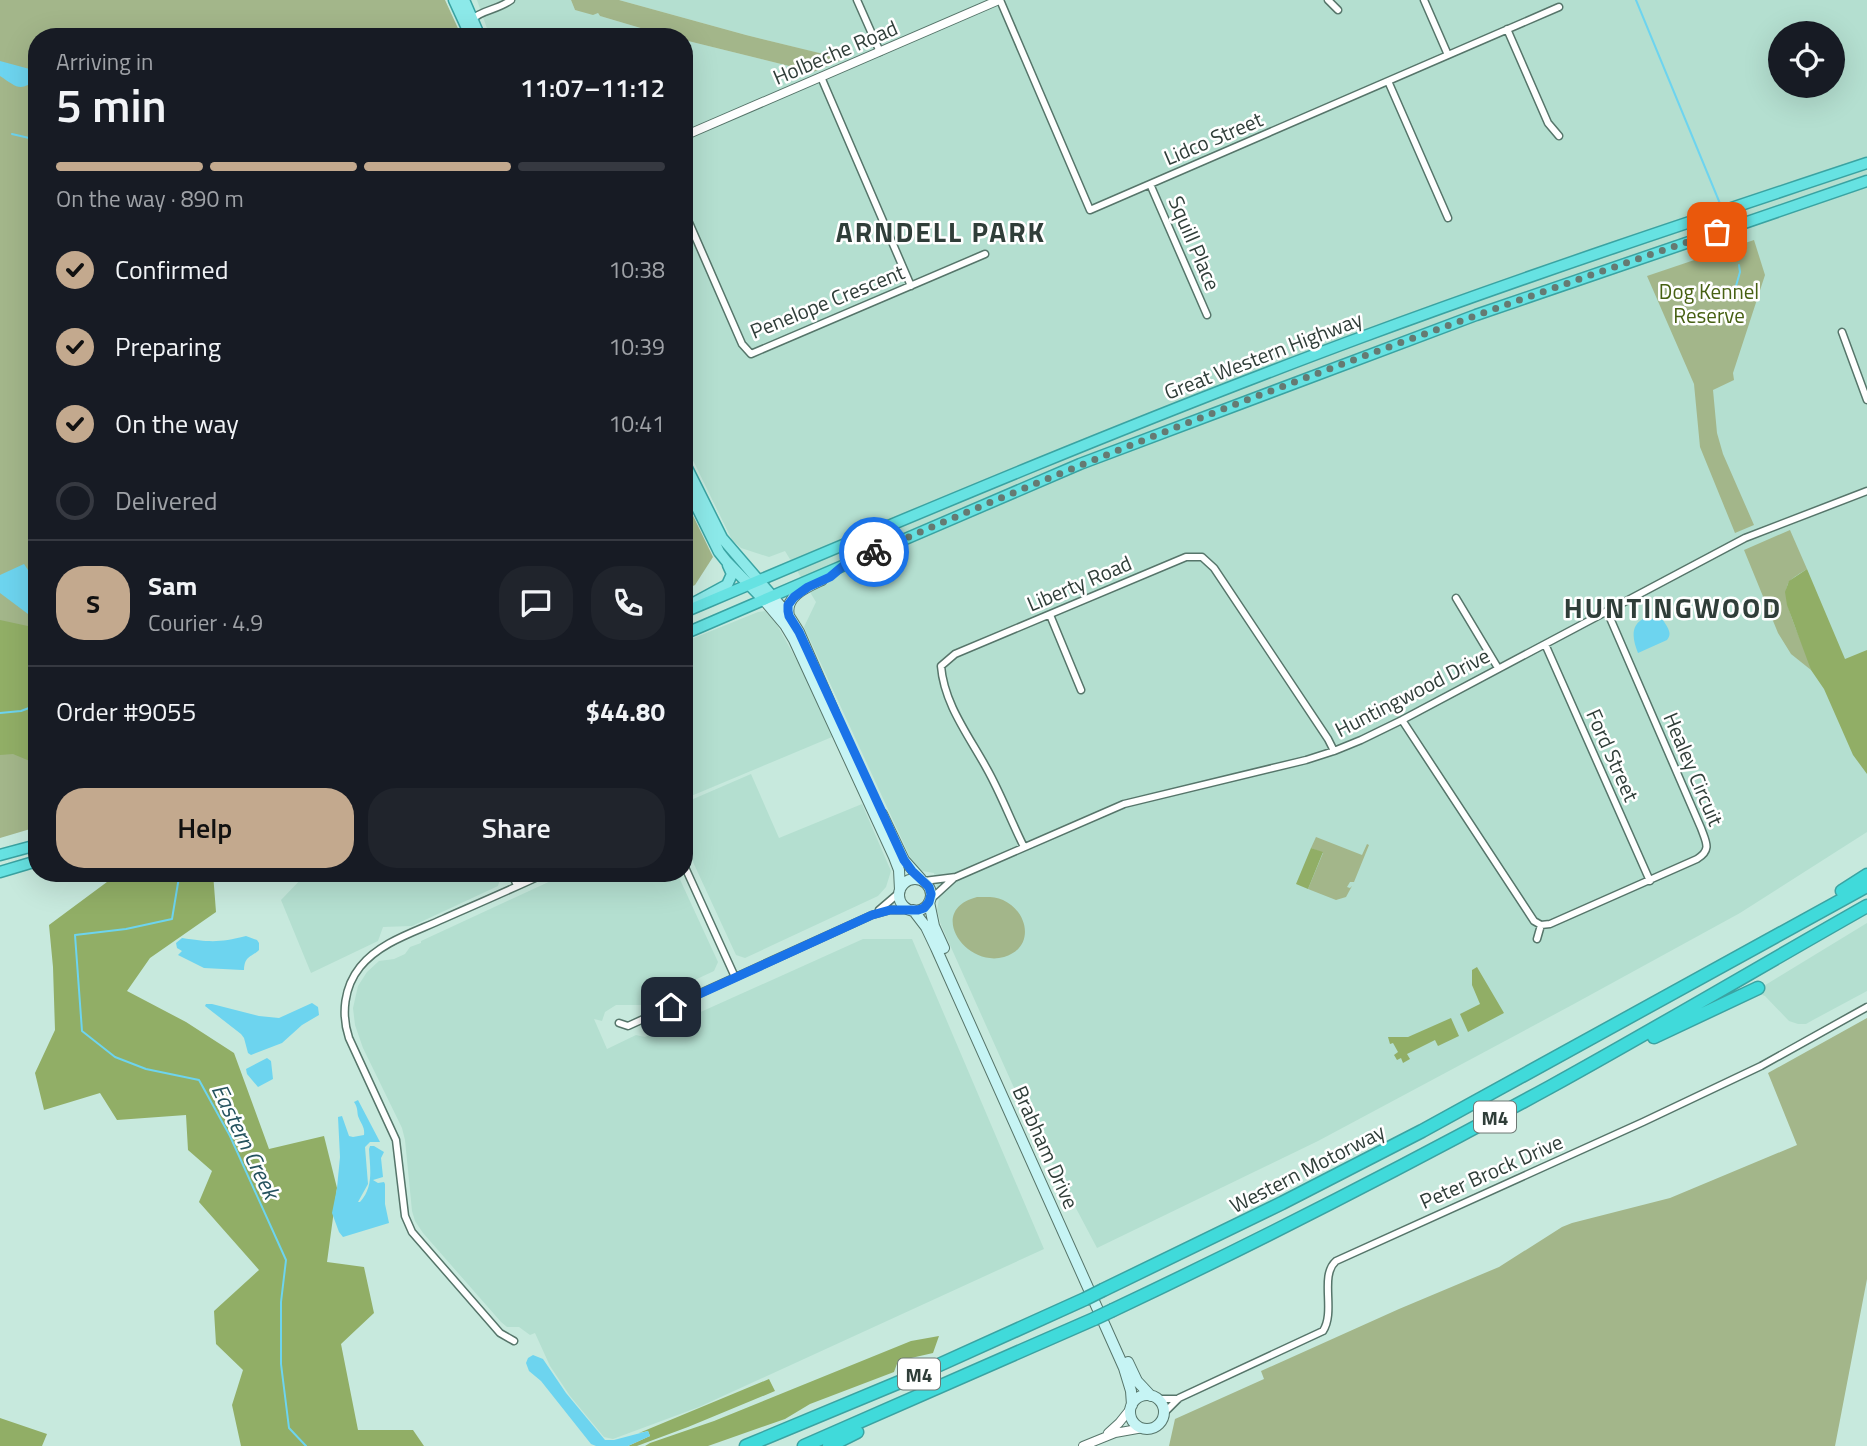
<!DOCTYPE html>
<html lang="en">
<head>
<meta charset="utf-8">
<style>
	body { margin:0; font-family:"Titillium Web",sans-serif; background:#20242c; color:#f1f3f6; height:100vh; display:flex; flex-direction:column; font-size:26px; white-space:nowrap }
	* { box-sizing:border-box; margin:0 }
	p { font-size:23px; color:#9ea1a6 }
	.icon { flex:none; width:38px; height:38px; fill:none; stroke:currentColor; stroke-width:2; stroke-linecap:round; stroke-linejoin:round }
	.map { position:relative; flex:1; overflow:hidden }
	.sheet { position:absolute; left:28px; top:28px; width:665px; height:854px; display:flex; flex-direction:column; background:#171b24; border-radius:28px; box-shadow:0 7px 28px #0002 }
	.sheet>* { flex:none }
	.controls { position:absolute; left:1768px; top:21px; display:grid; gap:14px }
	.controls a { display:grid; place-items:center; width:77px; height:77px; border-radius:50%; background:#171b24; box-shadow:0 7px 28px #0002; font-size:35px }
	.pin { position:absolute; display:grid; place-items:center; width:60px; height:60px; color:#fff; margin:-30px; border-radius:14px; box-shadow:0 4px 10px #0006 }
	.courier { position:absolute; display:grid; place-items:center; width:70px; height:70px; margin:-35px; border:5px solid #1a73e8; border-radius:50%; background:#fff; color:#222; box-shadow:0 2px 9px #0007 }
	.head em { font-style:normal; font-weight:600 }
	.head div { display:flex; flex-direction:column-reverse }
	.head { display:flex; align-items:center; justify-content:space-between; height:119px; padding:0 28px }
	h1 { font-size:46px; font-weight:600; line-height:52px }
	.bar { display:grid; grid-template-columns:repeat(4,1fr); gap:10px 7px; align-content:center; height:84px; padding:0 28px }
	.bar i { height:9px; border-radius:5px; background:#363941 }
	.bar .selected { background:#c3a98e }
	.bar p { grid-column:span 4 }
	.line { display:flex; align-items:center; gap:18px; padding:0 28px; border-top:2px solid #363941 }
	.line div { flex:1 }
	.round { display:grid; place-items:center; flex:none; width:74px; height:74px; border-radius:28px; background:#20242c }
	ol { padding:0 28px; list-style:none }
	li { display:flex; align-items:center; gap:21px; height:77px }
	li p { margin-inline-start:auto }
	li .icon { padding:7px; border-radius:50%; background:#c3a98e; color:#111; stroke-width:4 }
	li:last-child { color:#9ea1a6 }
	li i { width:38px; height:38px; border:4px solid #363941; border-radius:50% }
	.cta { display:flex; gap:14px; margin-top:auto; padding:14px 28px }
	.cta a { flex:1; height:80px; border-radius:28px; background:#c3a98e; color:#111; font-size:28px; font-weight:600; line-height:80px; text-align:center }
	.cta a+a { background:#20242c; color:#f1f3f6 }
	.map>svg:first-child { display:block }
	.built { fill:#b4dfd0; fill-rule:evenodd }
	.green { fill:#a3b68a }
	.forest { fill:#91ae66 }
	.water { fill:#6dd4ef }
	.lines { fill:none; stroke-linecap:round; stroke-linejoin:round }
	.stream { stroke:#6dd4ef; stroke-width:2 }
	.minor-casing { stroke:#56756a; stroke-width:9 }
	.tertiary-casing { stroke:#56756a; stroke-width:10 }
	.secondary-casing { stroke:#56756a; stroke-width:12 }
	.primary-casing { stroke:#3aa3a2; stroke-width:13 }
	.trunk-casing { stroke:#3aa3a2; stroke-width:13 }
	.motorway-casing { stroke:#3aa3a2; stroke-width:15 }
	.minor { stroke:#fff; stroke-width:6 }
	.tertiary { stroke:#fff; stroke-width:8 }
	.secondary { stroke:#c6f4f4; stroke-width:10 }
	.primary { stroke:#8ce9e9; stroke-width:10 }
	.trunk { stroke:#66e2e2; stroke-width:10 }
	.motorway { stroke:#40dada; stroke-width:12 }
	.motorway-bridge-casing { stroke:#3aa3a2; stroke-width:15; stroke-linecap:butt }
	.motorway-bridge { stroke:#40dada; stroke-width:12 }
	.done { stroke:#657a72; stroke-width:7; stroke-dasharray:0 12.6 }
	.route { stroke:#1a73e8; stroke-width:9 }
	.labels { text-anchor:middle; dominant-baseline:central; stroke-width:5; stroke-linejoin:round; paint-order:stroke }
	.shield { fill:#fff; stroke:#6e7874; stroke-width:2 }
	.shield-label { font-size:19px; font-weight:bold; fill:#303e39 }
	.street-label { font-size:21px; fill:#303e39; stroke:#fff }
	.park-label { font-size:21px; fill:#476113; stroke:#fff }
	.water-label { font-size:23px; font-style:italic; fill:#25535e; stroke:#fff }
	.district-label { font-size:28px; font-weight:bold; letter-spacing:2px; fill:#303e39; stroke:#fff }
</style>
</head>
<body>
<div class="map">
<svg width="1867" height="1446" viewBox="0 0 1867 1446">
	<rect width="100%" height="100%" fill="#c7e9dd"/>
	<path class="built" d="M477,0h94l4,10 23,3 2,3 71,21h-181z
		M619,0h1248v832l-127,81 -168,92 -254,136 -221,107 -47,-89 -22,-50 -9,-10 -78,-174 -4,-15 2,-11 -5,-26 -12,-2 -9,-7 -3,-7 -106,-230 12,-25 -31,-51 -16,6 -28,-9 -9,-8 -48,-98v-402l129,32 30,-13 -97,-24zM1780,33h52v53h-52z
		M765,611l11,12 29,52 27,62 -148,62v-157l74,-30z
		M751,774l28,64 83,-34 29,67 -5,16 -8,9 -133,62 -9,-3 -43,-93 -9,-24v-35z
		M307,873h192l2,3 -3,10 -86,40 -29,1 -5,14 -67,32 -30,-73z
		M568,873h109l41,89 -4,9 -73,34h-25l-11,7 -3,9 -8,-2 13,30 29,-14 9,2 218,-98h49l132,310 -345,158 -86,32 -9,-2 -34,-41 -20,-30 -15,-33 -5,2 -11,-8h-12l-6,-5 -78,-89 -8,-12 -3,-10 -7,-71 -3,-12 -39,-80 -8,-23 -2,-17 5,-22 9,-14 12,-11 15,-2 11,-5 5,-7 11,-4v-2z
		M1867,923v68l-54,29 -7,4h-8l-9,-3 -24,-25 -11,-4z"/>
	<path class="green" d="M0,0h445l17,37h-425v790l-37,11z
		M571,0h48l127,35 98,24 -31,13 -129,-32v-3h-13l-71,-21 -2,-3 -5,2 -18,-5z
		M1754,240l11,35 -32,98 1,7 -21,10 4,43 6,21 31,71 -19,8 -35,-86 -6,-63 -47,-108 77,-26 8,4 6,-2 4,-8z
		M684,497l29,60 -18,28 -11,5z
		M1790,530l17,39c-6,4 -14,8 -18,13 -12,18 19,67 22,88l-20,-16 -13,-21 -34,-83z
		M1316,837l46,18 5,-11 2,1 -15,37h-4l-3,5 3,1 2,-2 -6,11 -10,3 -28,-11 15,-36 -12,-5z
		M977,897c8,0 18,-1 26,3 26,12 32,48 1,57 -39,11 -78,-47 -27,-60z
		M1867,1018v261l-32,167h-666l6,-27 89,-40 -3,-8 138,-62 100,-42 63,-40 10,-4 98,-25 127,-53 -29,-72z"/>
	<path class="forest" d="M1807,569l38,90 22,-9v124l-14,-19 -29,-66 -13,-19 -24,-65 -2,-13 4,-11z
		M0,620l37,8v136l-24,-10 -13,1z
		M1311,848l12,4 -15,37 -12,-5z
		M126,873h87l3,39 -66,46 -23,33 59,31 48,31 35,96 55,-13 13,52 -10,74 37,5 10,46 -33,31 17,86h55l11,16h-183l-9,-41 11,-35 -27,-26 -2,-33 45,-41 -60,-68 13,-31 -24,-21 -2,-35 -69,5 -17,-27 -56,17 -9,-37 20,-43 -2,-63 -4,-42 62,-46z
		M1477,967l27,46 -36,19 -8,-18 20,-10 -8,-19v-15z
		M1451,1018l8,18 -21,10 -3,-6 -28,14 3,5 -7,4 -2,-5 -4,2 -3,-5 4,-3 -5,-9 -3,1 -2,-7h20z
		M939,1336l-6,17 -35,8 -4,11 -84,32 -25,15 -77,27h-63l5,-3 64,-22 197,-80z
		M769,1379l6,12 -87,36 -51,19h-9l22,-10 -2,-5 -9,2z
		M0,1418l47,16 -5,12h-42z"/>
	<path class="water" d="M0,61l37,10v7c-17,15 -20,9 -37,-2z
		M24,564l4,6 9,2 -1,42h-8l-28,-21v-18z
		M1645,618l18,2c4,7 10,13 4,20l-29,13c-5,-13 -9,-28 7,-35z
		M246,936l11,4 2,3v7c-8,8 -14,5 -15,20h-2l-38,-2 -26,-13 4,-4 -5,-3 -1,-5 6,-5c27,4 37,5 64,-2z
		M312,1003l6,4 1,8 -17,10 -20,18 -31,12 -3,-2 -4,-15 -3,-4 -36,-28 1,-2h6l47,12 20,2z
		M267,1058l4,3 2,18 -15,8 -11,-13 -1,-5z
		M358,1100l22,42h-10l-5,5 3,37 -10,18h2c14,-16 10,-33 9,-53l1,-3h4l10,6 -3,6 2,19 -10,3 5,3 6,-1 1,2v20l4,19 -46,14 -4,-5 -7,-19 5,-25 3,-31 -2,-40 4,-1 7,20 4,1 11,-2c1,-8 -3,-11 -6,-19 -1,-5 0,-8 -4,-14z
		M533,1355l10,4 23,34 39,47h9l34,-9 2,5 -22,10h-32l-5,-2 -50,-63 -12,-10 -3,-8 2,-5z"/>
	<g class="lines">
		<path class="stream" d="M1636,0l85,206
			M12,134l17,4 8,-4
			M1730,233l5,19
			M1734,293l6,-21 -1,-7
			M0,713l21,-2 16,-6
			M177,873l2,4 -7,42 -46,10 -51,6 7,96 33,26 31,12 53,11 31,56 56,124 -5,42v62l8,64 17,18"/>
		<g class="minor-casing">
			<path id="minor" d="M857,0l23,52
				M1000,0l90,210 469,-203
				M1328,0l10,10
				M1424,0l24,55
				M473,19c8,-9 25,-9 38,-19
				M1507,29l41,94 11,13
				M821,77l90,209
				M1388,81l60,137
				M1150,184l57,131
				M684,211l58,133 9,10 234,-100
				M1842,332l25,68
				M1456,598l42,70
				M1050,615l31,75
				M1545,644l105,237
				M1402,720l132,201 7,4 9,-1 147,-65c15,-9 9,-17 4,-31l-94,-217
				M1024,847c-13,-26 -23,-53 -37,-78 -18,-33 -43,-65 -46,-103l14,-12 231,-97h16l12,11 114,171 6,12
				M684,865l51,112
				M512,873l5,13
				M924,881l32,-4 168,-73 182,-44 28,-9 27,-11 41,-20 343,-182 122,-47
				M930,900l24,-22
				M879,910l21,-18
				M1537,939l4,-14
				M619,1023l9,3 244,-111 18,-5h21
				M514,1341l-14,-8 -88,-101 -7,-16 -9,-76 -47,-102c-8,-24 -5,-51 11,-71 20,-25 55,-35 83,-48 34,-15 69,-30 103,-46
				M1158,1399h20
				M1164,1413l15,-15 144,-67c13,-20 -4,-55 13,-70l307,-139 118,-56 106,-59"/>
		</g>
		<g class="tertiary-casing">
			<path id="tertiary" d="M684,136l315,-136
				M1108,1433l11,-10 12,-15
				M1083,1446l32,-13 28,-5"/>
		</g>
		<g class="secondary-casing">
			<path id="secondary" d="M772,596l17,20 10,16 35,80
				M764,600l21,25 9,15 100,217 5,13 1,20
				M789,616c-5,-20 18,-29 33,-36
				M882,814l22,46 17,19
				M899 895a16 16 0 1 1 32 0a16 16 0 1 1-32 0Z
				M929,902l5,24 10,22
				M913,910l13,17 10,21 188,420 7,23 1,14
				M1128,1362l9,19 14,15
				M1130 1412a17 17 0 1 1 34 0a17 17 0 1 1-34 0Z"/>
		</g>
		<g class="primary-casing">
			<path id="primary" d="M454,0l17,37
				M464,0l16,37
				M684,462l38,76 50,58
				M684,481l35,71 8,10 37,38
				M690,605l37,-20 5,-11 -4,-9"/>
		</g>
		<g class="trunk-casing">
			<path id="trunk" d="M684,612c225,-95 449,-190 678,-275 167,-62 336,-118 505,-174
				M684,634l396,-170 396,-149 391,-134
				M0,855l37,-10
				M0,872l37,-11"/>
		</g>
		<g class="motorway-casing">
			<path id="motorway" d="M1842,891l25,-16
				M1654,1037l104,-49
				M1103,1290l179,-87 140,-72 445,-245
				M1113,1310c148,-70 294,-145 437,-223 107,-59 211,-121 317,-181
				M746,1446l173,-72 166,-75
				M804,1446l290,-127
				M829,1446l28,-14"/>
		</g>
		<use href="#minor" class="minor"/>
		<use href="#tertiary" class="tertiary"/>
		<use href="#secondary" class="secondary"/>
		<use href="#primary" class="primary"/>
		<use href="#trunk" class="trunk"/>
		<use href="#motorway" class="motorway"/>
		<g class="motorway-bridge-casing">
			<path id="motorway-bridge" d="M1085,1299l18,-9
				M1094,1319l19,-9"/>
		</g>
		<use href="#motorway-bridge" class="motorway-bridge"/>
	</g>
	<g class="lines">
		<path class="done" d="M874,552c275,-120 558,-224 843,-320"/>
		<path class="route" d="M671,1007l201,-92 18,-5h28l6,-2 5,-6 2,-8 -2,-7 -17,-16 -8,-11 -105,-228 -10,-16 -1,-5v-6l6,-8 14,-10 22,-10 13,-11 31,-14"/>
	</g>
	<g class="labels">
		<g class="shield">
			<rect x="1474" y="1101.5" width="42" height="31" rx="5"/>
			<rect x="898" y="1358.5" width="42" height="31" rx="5"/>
		</g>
		<g class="shield-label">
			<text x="1495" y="1117">M4</text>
			<text x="919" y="1374">M4</text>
		</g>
		<g class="street-label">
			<text transform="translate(835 52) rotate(-23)">Holbeche Road</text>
			<text transform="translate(1213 138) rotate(-23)">Lidco Street</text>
			<text transform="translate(1195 243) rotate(67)">Squill Place</text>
			<text transform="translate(827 301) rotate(-22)">Penelope Crescent</text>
			<text transform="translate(1263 355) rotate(-21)">Great Western Highway</text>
			<text transform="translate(1079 583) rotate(-23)">Liberty Road</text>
			<text transform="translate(1412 692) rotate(-27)">Huntingwood Drive</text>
			<text transform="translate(1613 755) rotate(66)">Ford Street</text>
			<text transform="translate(1694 769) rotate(67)">Healey Circuit</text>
			<text transform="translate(1046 1147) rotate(66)">Brabham Drive</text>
			<text transform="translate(1307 1168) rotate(-27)">Western Motorway</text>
			<text transform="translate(1491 1171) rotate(-24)">Peter Brock Drive</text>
		</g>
		<g class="park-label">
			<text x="1709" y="291">Dog Kennel<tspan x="1709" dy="24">Reserve</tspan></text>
		</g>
		<g class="water-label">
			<text transform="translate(246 1141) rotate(64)">Eastern Creek</text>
		</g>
		<g class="district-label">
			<text x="941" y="231">ARNDELL PARK</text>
			<text x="1673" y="607">HUNTINGWOOD</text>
		</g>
	</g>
</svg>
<div class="controls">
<a><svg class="icon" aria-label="locate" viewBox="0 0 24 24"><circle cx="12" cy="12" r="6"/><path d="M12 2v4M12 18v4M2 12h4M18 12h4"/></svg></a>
</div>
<div class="pin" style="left:1717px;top:232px;background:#ea580c"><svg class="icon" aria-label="bag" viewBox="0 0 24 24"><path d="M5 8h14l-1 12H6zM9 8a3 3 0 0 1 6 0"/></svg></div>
<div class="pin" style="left:671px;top:1007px;background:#1f2937"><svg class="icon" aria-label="home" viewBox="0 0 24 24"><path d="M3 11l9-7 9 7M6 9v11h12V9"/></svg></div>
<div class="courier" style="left:874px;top:552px"><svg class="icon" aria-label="bike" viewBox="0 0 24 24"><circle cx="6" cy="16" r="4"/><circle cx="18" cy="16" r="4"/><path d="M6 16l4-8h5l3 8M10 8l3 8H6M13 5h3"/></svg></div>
<section class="sheet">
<div class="head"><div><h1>5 min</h1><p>Arriving in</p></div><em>11:07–11:12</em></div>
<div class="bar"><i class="selected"></i><i class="selected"></i><i class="selected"></i><i></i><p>On the way · 890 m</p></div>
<ol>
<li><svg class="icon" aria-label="check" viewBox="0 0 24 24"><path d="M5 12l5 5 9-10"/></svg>Confirmed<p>10:38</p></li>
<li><svg class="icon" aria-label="check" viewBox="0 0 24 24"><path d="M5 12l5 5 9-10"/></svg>Preparing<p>10:39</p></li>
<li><svg class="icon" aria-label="check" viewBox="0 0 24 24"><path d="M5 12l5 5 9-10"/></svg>On the way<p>10:41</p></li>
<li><i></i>Delivered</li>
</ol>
<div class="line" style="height:126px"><b class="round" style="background:#c3a98e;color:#111">S</b><div><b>Sam</b><p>Courier · 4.9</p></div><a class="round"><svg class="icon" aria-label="chat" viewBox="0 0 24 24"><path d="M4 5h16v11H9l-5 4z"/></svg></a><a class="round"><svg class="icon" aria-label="phone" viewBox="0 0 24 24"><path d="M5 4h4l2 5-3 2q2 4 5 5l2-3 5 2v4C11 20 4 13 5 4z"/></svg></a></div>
<div class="line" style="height:91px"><div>Order #9055</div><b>$44.80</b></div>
<div class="cta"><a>Help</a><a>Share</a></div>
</section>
</div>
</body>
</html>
